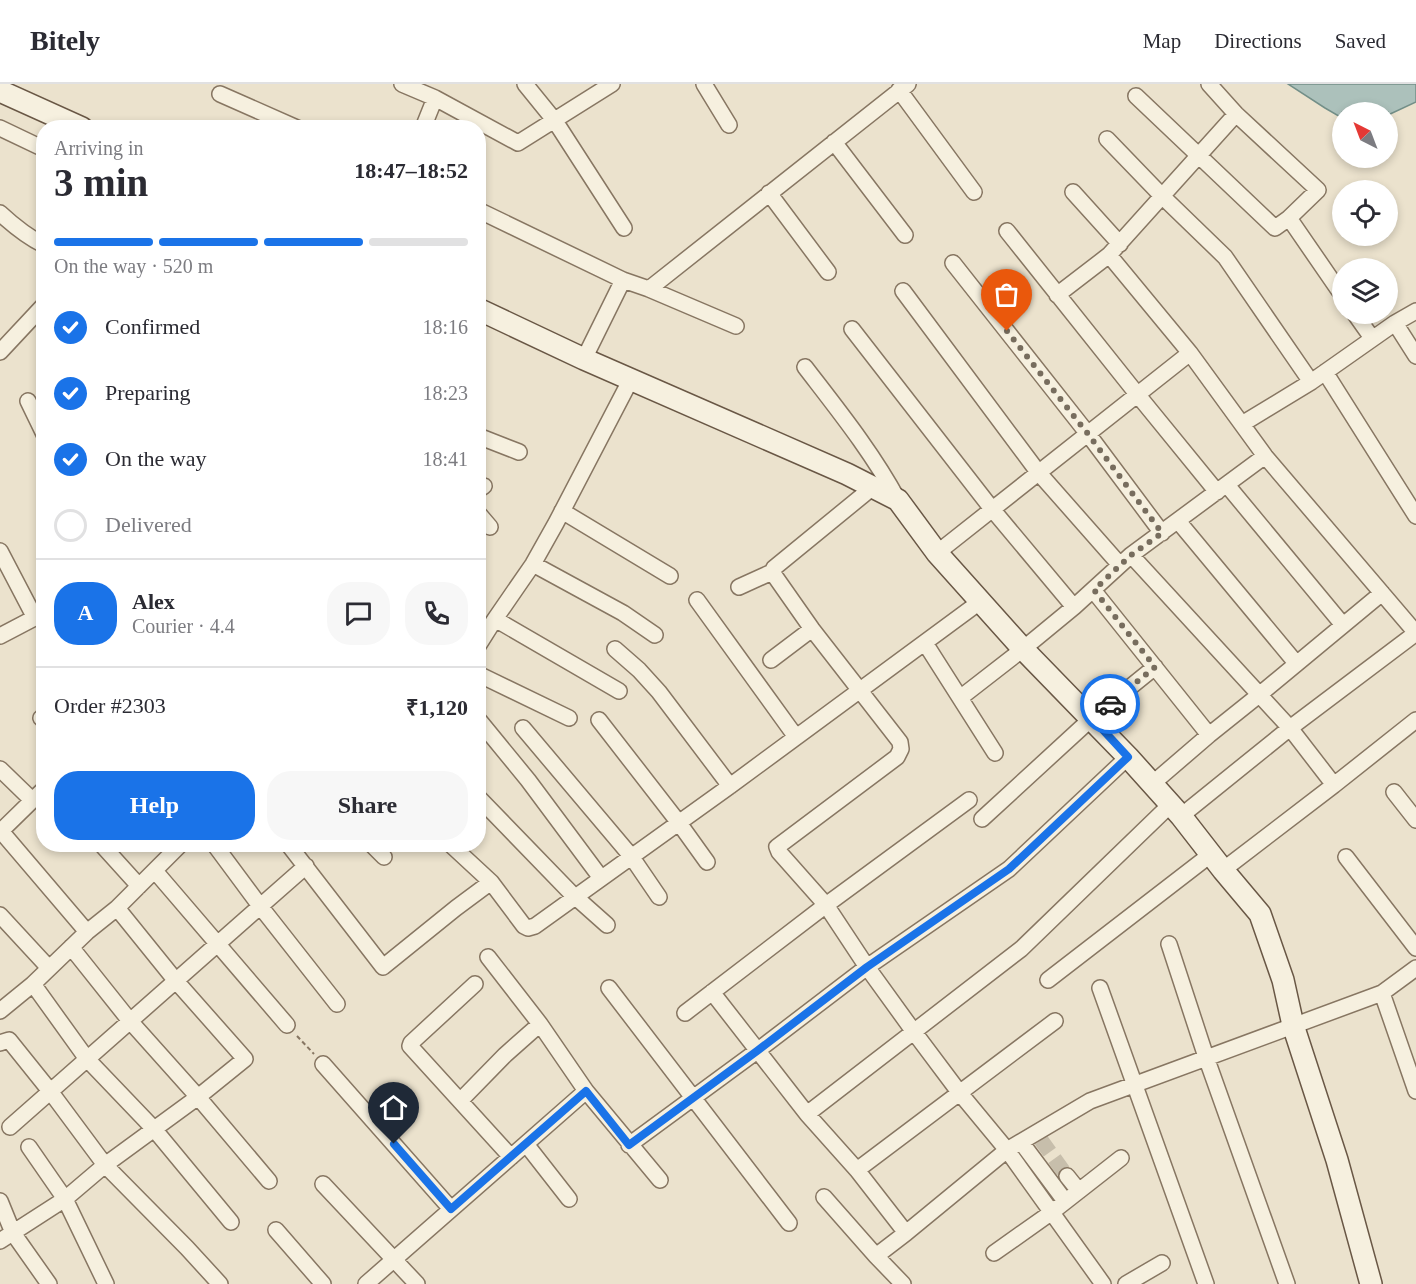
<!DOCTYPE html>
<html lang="en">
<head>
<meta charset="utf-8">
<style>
	body { margin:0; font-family:"Times New Roman",serif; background:#f7f7f7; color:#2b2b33; height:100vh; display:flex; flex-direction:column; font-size:22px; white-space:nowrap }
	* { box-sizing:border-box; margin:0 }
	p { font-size:20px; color:#7c7c81 }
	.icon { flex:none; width:33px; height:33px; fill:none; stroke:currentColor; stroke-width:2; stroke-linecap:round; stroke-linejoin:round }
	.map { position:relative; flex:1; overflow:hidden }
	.drawer { position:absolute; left:36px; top:36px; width:450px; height:732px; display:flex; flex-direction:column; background:#fff; border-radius:24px; box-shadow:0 3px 9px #0003 }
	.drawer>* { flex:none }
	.needle { width:39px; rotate:318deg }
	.fabs { position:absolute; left:1332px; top:18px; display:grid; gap:12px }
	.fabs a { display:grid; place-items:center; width:66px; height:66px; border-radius:50%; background:#fff; box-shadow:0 3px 9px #0003; font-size:30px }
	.pin { position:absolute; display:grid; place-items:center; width:51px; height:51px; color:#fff; margin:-62px -26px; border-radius:50% 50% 50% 0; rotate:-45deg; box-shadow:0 0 6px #0007 }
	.pin .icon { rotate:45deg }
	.courier { position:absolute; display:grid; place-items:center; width:60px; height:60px; margin:-30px; border:4px solid #1a73e8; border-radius:50%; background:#fff; color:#222; box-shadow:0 2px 8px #0007 }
	.head em { font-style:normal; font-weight:700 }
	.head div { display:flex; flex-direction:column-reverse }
	.head { display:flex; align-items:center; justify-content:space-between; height:102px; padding:0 18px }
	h1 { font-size:39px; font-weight:700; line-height:45px }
	.bar { display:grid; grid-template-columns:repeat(4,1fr); gap:9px 6px; align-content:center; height:72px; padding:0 18px }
	.bar i { height:8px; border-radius:4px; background:#e1e1e2 }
	.bar .selected { background:#1a73e8 }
	.bar p { grid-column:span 4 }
	.line { display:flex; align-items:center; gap:15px; padding:0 18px; border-top:2px solid #e1e1e2 }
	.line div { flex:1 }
	.round { display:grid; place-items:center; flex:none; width:63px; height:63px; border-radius:24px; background:#f7f7f7 }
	ol { padding:0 18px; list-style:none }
	li { display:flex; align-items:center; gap:18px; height:66px }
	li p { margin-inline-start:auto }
	li .icon { padding:6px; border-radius:50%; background:#1a73e8; color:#fff; stroke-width:4 }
	li:last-child { color:#7c7c81 }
	li i { width:33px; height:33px; border:3px solid #e1e1e2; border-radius:50% }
	.primary-button { display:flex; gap:12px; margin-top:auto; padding:12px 18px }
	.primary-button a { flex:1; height:69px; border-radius:24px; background:#1a73e8; color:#fff; font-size:24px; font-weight:700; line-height:69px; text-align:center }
	.primary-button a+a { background:#f7f7f7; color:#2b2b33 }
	header { display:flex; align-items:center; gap:36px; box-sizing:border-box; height:84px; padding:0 30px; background:#fff; border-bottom:2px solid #e1e1e2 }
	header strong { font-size:28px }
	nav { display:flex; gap:33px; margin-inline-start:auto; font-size:21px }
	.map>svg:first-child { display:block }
	.water { fill:#acc1bb; stroke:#738f88; stroke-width:1.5 }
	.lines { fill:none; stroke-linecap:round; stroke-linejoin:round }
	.street-tunnel { stroke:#c7beab; stroke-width:15; stroke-dasharray:15 8; stroke-linecap:butt }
	.street-casing { stroke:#877662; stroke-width:18 }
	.secondary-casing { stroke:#695745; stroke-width:24 }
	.path { stroke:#877662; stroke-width:2; stroke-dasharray:4.5 3; stroke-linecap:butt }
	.street { stroke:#f6f0df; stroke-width:15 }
	.secondary { stroke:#f6f0df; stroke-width:21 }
	.done { stroke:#776d5e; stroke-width:6; stroke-dasharray:0 10.8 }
	.route { stroke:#1a73e8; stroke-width:8 }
</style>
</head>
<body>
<header>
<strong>Bitely</strong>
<nav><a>Map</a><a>Directions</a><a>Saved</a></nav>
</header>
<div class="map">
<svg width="1416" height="1200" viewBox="0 0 1416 1200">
	<rect width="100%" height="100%" fill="#ebe2cd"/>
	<path class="water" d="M1288,0h128v18l-28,13v-3h-46v6l-17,-10z"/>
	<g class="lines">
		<path class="street-tunnel" d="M1041,1056l26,36"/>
		<g class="street-casing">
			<path id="street" d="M402,0l33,14 83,45 94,-59
				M525,0l30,37 69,107
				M704,0l25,41
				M1209,0l27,30 82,76 -29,28 53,77
				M899,6l75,102
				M220,10l77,34
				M1136,12l139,132 14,-10
				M0,44l44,21
				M423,44l12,-30
				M1107,55l55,57 63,61 86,125
				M834,58l71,93
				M1073,108l47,52
				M769,109l59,79
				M478,126l145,70 26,9 87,37
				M0,129c14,13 26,23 44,32
				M1007,147l130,163 80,98
				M1109,171l81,98 75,103 151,177
				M953,179l135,171 74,99
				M649,205l259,-205
				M903,207l135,181 82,93
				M1057,211l52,-40 127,-141
				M1355,230l17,24
				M1395,239l21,33
				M852,245l140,180 82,98
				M0,268l43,-46
				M584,275l39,-79
				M805,283c33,43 67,85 93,133
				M1325,288l91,144
				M28,317l16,33
				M1242,340l69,-42 84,-59 21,-12
				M478,352l41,16
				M1227,401l116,140
				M873,403l-99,81 -2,4 40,57 88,113 1,7 -4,8 -120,90 2,5 47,53 41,62 47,65 45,60 48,58 96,134
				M478,406l6,-4
				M562,427l108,65
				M478,429l12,14
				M1178,437l118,142
				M0,467l35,67
				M937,469l253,-200
				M1131,471l159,173 126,-95
				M533,480l90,49 32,22
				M739,503l33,-15
				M1093,506l116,145
				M697,516l99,137
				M495,535l124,72
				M0,552l42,-22
				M925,559l70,110
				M478,562l17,-27 38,-55 23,-41 75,-144
				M615,565l24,21 20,22 71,94
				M771,576l41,-31
				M478,590l91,44
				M960,614l63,-49 51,-42 57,-52 134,-99
				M41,634l3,2
				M478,635l50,61 73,98
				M599,636l80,103 28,39
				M523,644l108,128 28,41
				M0,685l32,31
				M1152,700l57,-49 50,-40 123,-102
				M1334,701l82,-65
				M1394,708l22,28
				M478,713l93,96 36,32
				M1181,732l109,-88 44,57 -111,85
				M982,735l110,-101 63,-51
				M1,747l86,101 -54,52 54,75 67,70 77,93
				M0,748l44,-43
				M101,760l38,42
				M214,760l46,62 77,98
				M288,760l95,123 73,-59 35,-26
				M371,760l13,13
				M450,760l41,38 33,44 4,2 7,-2 195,-140 251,-185
				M1346,773l70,91
				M155,787l132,154
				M0,831l49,53
				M87,848l30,-24 64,-64
				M1169,860l37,113 81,227
				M71,863l59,74 68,76 71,84
				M488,873l52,67 46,67 74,89
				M1048,896l162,-125
				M475,900l-64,59 -1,3 101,111
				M609,904l180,235
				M1100,904l106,296
				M712,908l95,122 50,56 49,63 101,-83 83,-49 292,-108 34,-25
				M1382,909l34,98
				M0,927l33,-27
				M685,929l141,-108 143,-105
				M0,959l9,-3 41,51 55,74 82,83 33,36
				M323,980l128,145
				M460,1017l45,-46 35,-31
				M807,1030l214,-165 149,-144
				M10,1043l296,-261
				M1021,1058l44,59
				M526,1060l43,55
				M629,1061l128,-94 110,-84 142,-98 119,-112
				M29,1063l36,52 41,85
				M857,1086l198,-149
				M1067,1092l12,15
				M323,1100l94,100
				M824,1113l52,59 27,28
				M0,1117l13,32 36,51
				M276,1146l47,54
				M0,1157l65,-42 40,-34 93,-68 47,-38 -69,-78 -59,-73
				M994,1169l58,-41 69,-54
				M876,1172l30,-23
				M366,1200l220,-193
				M1126,1200l36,-21"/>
		</g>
		<g class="secondary-casing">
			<path id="secondary" d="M0,7l82,37
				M478,225l106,50 263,115 51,26 39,53 86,96 105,108 53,59 42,54 37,44 23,66 10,45 44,135 34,124"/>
		</g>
		<path class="path" d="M297,952l17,18"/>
		<use href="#street" class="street"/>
		<use href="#secondary" class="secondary"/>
	</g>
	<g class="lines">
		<path class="done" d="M1007,247l81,103 74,99 -31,22 -37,35 61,77 -45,37"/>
		<path class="route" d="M394,1060l57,65 135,-118 43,54 128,-94 110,-84 142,-98 119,-112 -36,-39 18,-14"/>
	</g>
</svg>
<div class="fabs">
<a><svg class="needle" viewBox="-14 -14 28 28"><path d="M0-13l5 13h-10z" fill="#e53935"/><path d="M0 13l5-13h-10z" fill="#7c7c81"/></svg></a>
<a><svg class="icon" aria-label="locate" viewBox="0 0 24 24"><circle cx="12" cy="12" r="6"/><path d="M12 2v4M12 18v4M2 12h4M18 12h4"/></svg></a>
<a><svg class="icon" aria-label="layers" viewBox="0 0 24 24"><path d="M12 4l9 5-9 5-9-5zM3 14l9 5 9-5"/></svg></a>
</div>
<div class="pin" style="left:1007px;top:247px;background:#ea580c"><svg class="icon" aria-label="bag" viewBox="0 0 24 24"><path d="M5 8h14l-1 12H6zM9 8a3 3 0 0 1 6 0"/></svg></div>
<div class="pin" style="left:394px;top:1060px;background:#1f2937"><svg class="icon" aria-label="home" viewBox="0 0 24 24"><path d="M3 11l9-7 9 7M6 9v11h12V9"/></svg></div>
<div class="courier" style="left:1110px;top:620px"><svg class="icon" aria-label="car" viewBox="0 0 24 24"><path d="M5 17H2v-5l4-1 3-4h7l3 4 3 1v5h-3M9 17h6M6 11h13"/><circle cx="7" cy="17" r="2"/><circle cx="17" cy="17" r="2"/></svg></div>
<section class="drawer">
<div class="head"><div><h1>3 min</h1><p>Arriving in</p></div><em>18:47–18:52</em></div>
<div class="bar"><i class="selected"></i><i class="selected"></i><i class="selected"></i><i></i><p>On the way · 520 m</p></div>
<ol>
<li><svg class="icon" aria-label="check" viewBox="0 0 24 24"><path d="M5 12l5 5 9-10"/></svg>Confirmed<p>18:16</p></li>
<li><svg class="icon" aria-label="check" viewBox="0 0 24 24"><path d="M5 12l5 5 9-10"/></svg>Preparing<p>18:23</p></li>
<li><svg class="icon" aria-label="check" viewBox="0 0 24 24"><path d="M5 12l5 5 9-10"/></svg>On the way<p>18:41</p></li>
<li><i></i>Delivered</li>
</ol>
<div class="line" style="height:108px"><b class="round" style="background:#1a73e8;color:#fff">A</b><div><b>Alex</b><p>Courier · 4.4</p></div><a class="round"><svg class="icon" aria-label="chat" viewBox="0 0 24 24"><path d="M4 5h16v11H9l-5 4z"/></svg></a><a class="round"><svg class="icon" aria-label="phone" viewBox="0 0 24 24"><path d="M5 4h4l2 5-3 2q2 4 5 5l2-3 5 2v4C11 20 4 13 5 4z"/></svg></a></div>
<div class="line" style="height:78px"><div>Order #2303</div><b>₹1,120</b></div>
<div class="primary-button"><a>Help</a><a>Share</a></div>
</section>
</div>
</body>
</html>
